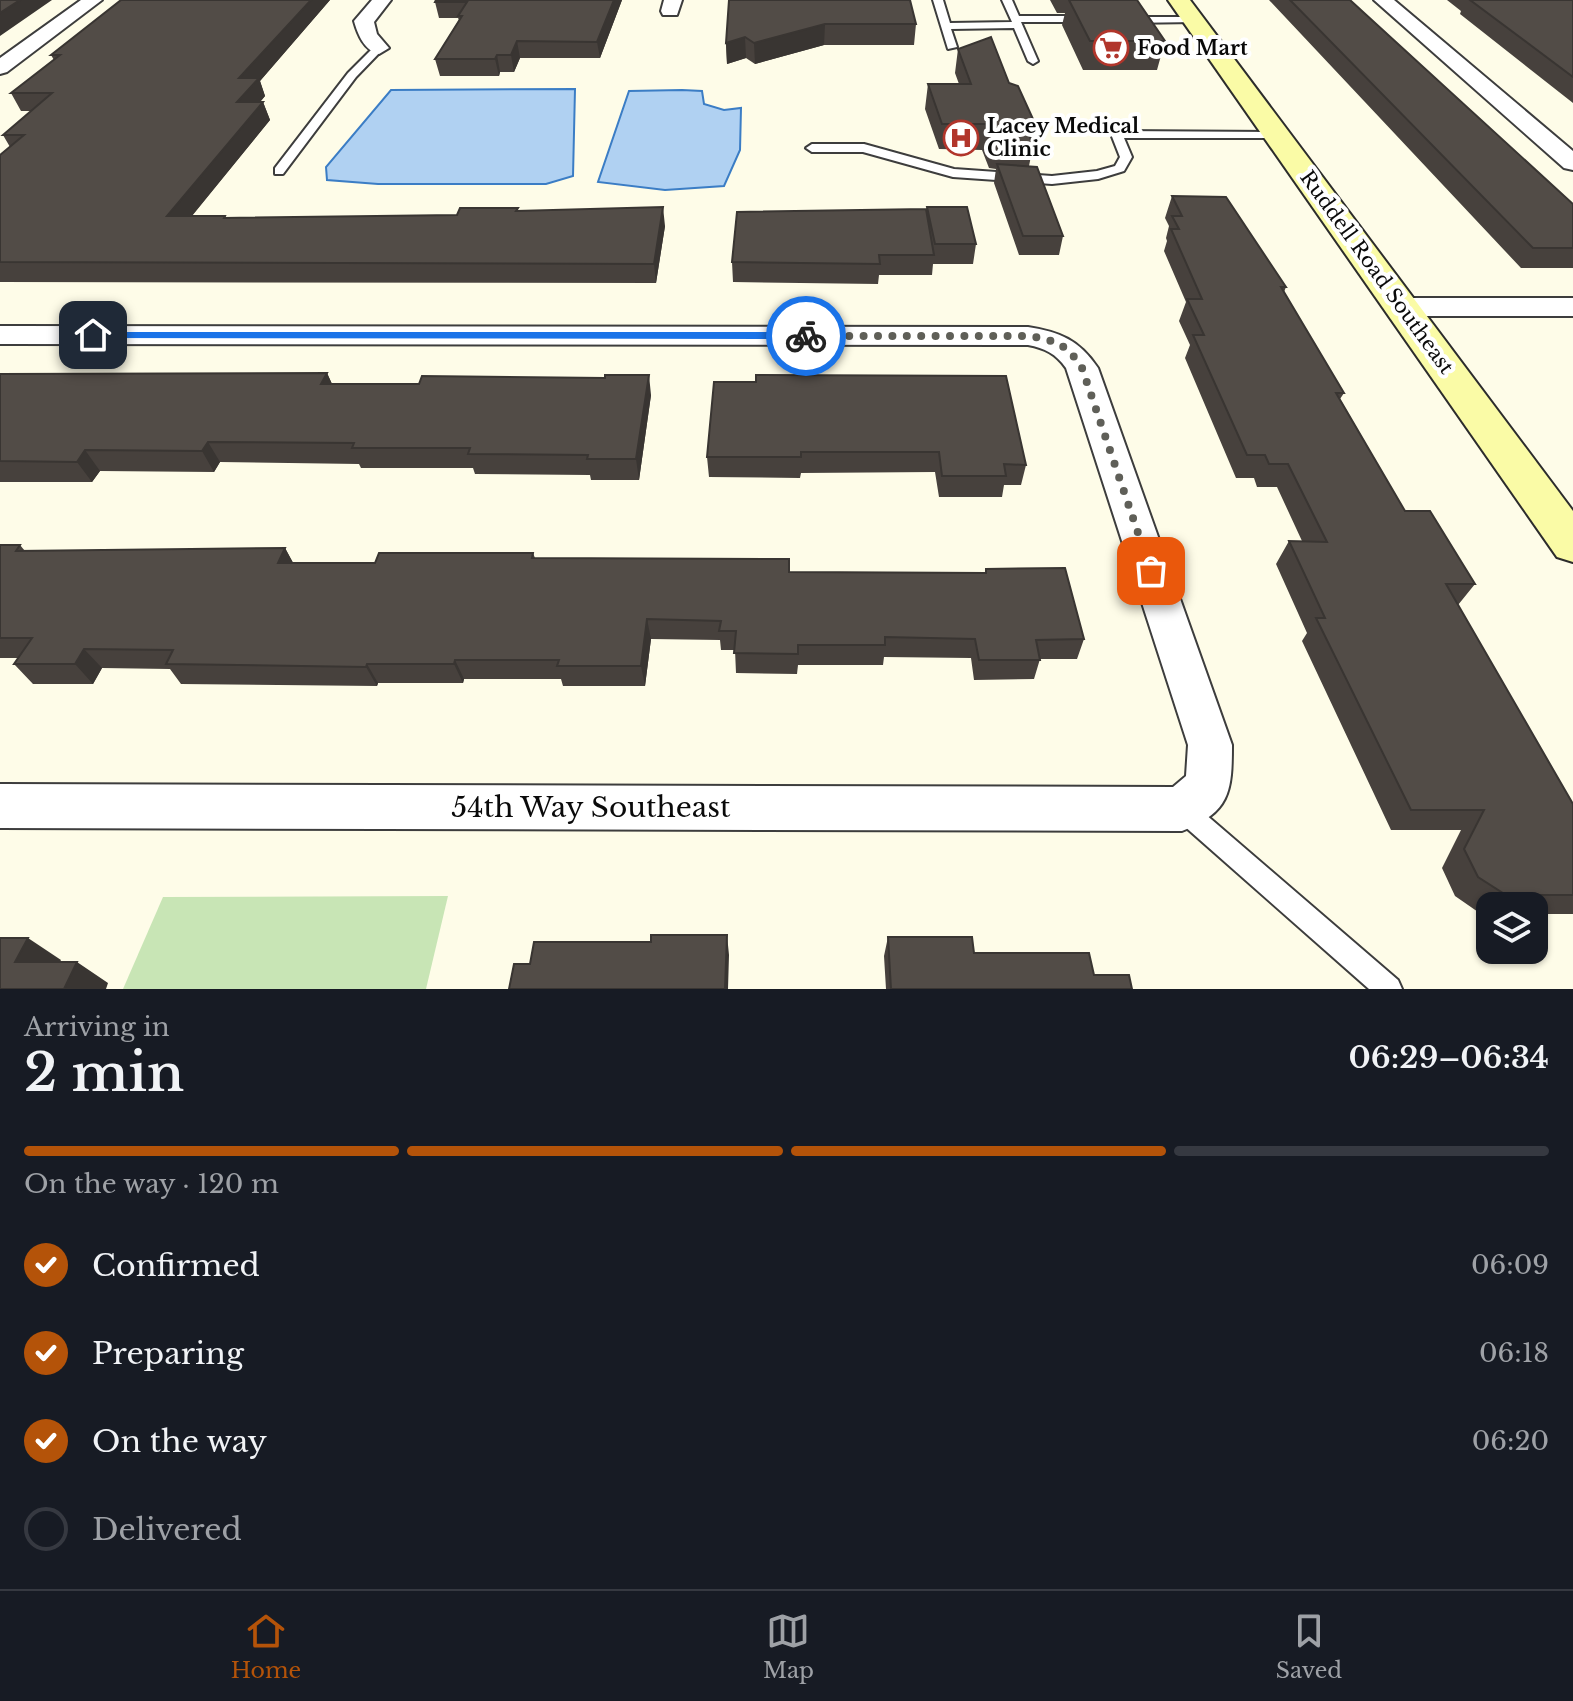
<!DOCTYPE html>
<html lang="en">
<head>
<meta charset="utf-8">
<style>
	body { margin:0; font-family:"Libre Baskerville",serif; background:#20242c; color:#f1f3f6; height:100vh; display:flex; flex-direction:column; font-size:30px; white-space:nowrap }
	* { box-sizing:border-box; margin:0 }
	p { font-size:26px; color:#9ea1a6 }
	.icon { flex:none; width:44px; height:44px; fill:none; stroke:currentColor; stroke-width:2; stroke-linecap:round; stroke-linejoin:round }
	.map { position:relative; height:989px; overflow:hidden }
	.sheet { display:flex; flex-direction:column; background:#171b24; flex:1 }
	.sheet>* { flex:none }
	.tools { position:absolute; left:1476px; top:892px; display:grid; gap:16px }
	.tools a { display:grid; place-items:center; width:72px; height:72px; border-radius:16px; background:#171b24; box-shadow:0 2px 6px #0004; font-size:40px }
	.pin { position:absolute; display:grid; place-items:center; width:68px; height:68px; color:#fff; margin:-34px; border-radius:16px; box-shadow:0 4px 12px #0006 }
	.courier { position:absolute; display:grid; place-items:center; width:80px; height:80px; margin:-40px; border:6px solid #1a73e8; border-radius:50%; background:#fff; color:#222; box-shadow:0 2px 10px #0007 }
	.head em { font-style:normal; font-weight:600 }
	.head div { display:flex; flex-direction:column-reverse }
	.head { display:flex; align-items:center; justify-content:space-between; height:136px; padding:0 24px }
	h1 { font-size:52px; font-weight:600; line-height:60px }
	.bar { display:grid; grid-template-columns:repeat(4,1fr); gap:12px 8px; align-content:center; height:96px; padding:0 24px }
	.bar i { height:10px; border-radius:6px; background:#363941 }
	.bar .current { background:#b45309 }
	.bar p { grid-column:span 4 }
	ol { padding:0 24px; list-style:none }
	li { display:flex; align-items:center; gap:24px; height:88px }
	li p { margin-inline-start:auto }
	li .icon { padding:8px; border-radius:50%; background:#b45309; color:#fff; stroke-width:4 }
	li:last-child { color:#9ea1a6 }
	li i { width:44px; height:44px; border:4px solid #363941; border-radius:50% }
	.dock { display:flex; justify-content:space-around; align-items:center; height:112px; border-top:2px solid #363941; background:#171b24; font-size:22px; color:#9ea1a6 }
	.dock a { display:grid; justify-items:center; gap:4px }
	.dock .current { color:#b45309 }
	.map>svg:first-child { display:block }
	.green { fill:#c8e5b5 }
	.water { fill:#b0d1f2; stroke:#3b7dc5; stroke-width:2 }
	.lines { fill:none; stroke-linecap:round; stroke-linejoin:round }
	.service-casing { stroke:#3d3d3d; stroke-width:4 }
	.minor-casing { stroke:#3d3d3d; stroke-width:4 }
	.secondary-casing { stroke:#2c2c2c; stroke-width:4 }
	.service { fill:#fff; fill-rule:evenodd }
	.minor { fill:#fff; fill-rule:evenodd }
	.secondary { fill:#fafba6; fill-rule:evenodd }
	.wall { fill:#47413d }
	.shaded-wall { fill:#393532 }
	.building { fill:#524c47; stroke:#393532; stroke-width:2 }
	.route { fill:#1a73e8 }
	.done { stroke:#5f5f58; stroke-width:8; stroke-dasharray:0 14.4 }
	.labels { text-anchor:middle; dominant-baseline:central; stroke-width:8; stroke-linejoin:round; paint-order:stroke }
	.far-poi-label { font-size:20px; font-weight:bold; fill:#0a0a0a; stroke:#fff; text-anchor:start }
	.far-street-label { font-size:20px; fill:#0a0a0a; stroke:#fff }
	.near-street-label { font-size:28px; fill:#0a0a0a; stroke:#fff }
</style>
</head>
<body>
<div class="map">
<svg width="1573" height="989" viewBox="0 0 1573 989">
	<rect width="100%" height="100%" fill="#fefce8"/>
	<path class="green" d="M448,896l-22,93h-303l40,-92z"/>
	<path class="water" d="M575,89l-2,87 -27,8h-168l-51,-4 -1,-13 65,-77z
		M682,90l20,1 2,13 20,6 17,-2 -1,42 -16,36 -59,4 -67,-8 31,-91z"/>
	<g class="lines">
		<g class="service-casing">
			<path id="service" d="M933,0h10l7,23 62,-1 -10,-22h10l7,16h69l5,3 -5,3h-67l17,39 -5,3 -5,-3 -14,-33 -63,1 6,18 -9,2z
				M1194,17l5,3 -2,2 -71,1 -5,-3 5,-3z
				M375,46l9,2 -28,29 -73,97h-8v-6l73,-95z
				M1117,131l162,1 6,3 -6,3h-155l8,19 -8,14 -26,8 -46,5 -99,-7 -90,-25h-51l-6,-4 6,-4h52l90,25 98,7 45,-5 18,-5 5,-9 -9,-23z
				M1182,798l8,3 208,179 4,9h-33l-195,-172 -4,-8 4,-8z"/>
		</g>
		<g class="minor-casing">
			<path id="minor" d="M81,0h21l-95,72 -7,2v-16z
				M372,0h19l-17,22 3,12 12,14 -10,6c-15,-4 -21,-19 -25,-33z
				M664,0h18l-5,15h-14l-2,-4z
				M1374,0h20l179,151v19l-9,-2z
				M1401,298h172v18h-172l-10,-3 -5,-6 5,-6z
				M0,326l1028,1c32,5 51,13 70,41l134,377c0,47 -2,67 -50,86l-1182,-3v-44l1173,3 13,-11 2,-31 -122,-377c-10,-14 -21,-20 -38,-23l-1028,-1z"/>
		</g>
		<g class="secondary-casing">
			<path id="secondary" d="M1168,0h22l383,511v51l-16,-5z"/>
		</g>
		<use href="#service" class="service"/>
		<use href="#minor" class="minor"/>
		<use href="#secondary" class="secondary"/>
	</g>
	<path class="wall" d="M121,0h209l-70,81 5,15 -5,6h3l7,18 -78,96h33l2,2 230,-3 62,-4 146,15 -9,57 -656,-1v-127l10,-8 -7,-12 28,-24h-10l-10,-18 43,-33 -3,-5z
		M622,0l-22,58h-80l-6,14h-14l-1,4h-59l-5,-17 24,-39 -1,-2h-19l-4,-16z
		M729,0l187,24 -2,21h-90l-69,19 -9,-6 -19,6 -1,-21z
		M1050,0h87l28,41 -8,29h-74l-21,-45 3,-12h-8z
		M1269,0h81l223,204v64h-52z
		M1447,0h126v103l-113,-89 1,-3z
		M958,49l51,34 29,47 -5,26h-2l-2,10 34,70 -4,19h-40l-25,-72 2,-14 -7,-1 -7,-18 -43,-1 -14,-40 3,-25h31l-4,-11z
		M1172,196l114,91 -2,5 60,101 -4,6 65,112 70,73 -17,21 115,199v110h-39v-8h-44v8h-9l-26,-18 -13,-28 19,-38h-70l-89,-189 5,-8 -31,-69 13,-23h13l-25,-54h-20l-3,-9h-18l-51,-120 5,-13 -11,-24 7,-19 -22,-51 3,-10 -1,-3 3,-12 -4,-8z
		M927,207l49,37 -3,20h-40l-1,11h-53l-1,9 -145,-2 -1,-20 194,-47z
		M327,373l5,11 319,11 -12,85h-48l-1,-5 -115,-1 -2,-6h-112l-2,-4 -139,-2 -6,10 -114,-1 -8,11h-92v-108z
		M714,382l312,83 -5,20h-17l-2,12h-63l-4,-25 -134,1 -1,5 -91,-1 -2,-20z
		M0,545h20l5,6 260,-3 8,15h82l158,-10 2,5 254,14 196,1 1,-4 98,70 -7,20h-37l-6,20 -60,1 -3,-22 -87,-1 -1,8h-85l-1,9 -61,-1 -1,-23h-14l-1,-10 -69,-1 -6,47h-82l-2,-7h-97l-1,4h-85l-1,3 -196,-2 -11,-15 -68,-1 -9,16h-60l-19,-20 4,-6h-18z
		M888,937l206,38 38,14h-246l-2,-33z"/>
	<path class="shaded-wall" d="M20,0h32l-52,36v-23z
		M311,0h19l-70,81 5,15 -20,24 -8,-18 2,-24z
		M614,0h8l-22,58 -3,-16z
		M825,24l-1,21 -69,19 -1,-21z
		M745,37l1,21 -19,6 -1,-21z
		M517,41l3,17 -6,14 -3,-17z
		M497,55l3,17 -1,4 -4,-17z
		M263,102l7,18 -94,115 -9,-19z
		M663,207l2,19 -9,57 -2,-19z
		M327,373l9,20 -15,-9z
		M649,375l2,20 -12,85 -3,-21z
		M208,442l12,20 -6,10 -12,-21z
		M85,450l15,21 -8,11 -15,-20z
		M285,548l11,20 -18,-5z
		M647,619l4,20 -6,47 -4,-20z
		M84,649l18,19 -9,16 -18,-20z
		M455,660l9,19 -1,4 -9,-19z
		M367,664l11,19 -1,3 -11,-19z
		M727,935l2,20 -1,34h-3z
		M28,938l33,22 -12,23 -34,-21z
		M77,962l31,21 -2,6h-42z"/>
	<path class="building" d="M0,0h20l-20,13z
		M121,0h190l-72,78h20l-22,24h26l-96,114h58l-1,2 233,-3 3,-7h58l-2,3 147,-4 -9,57 -654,-2v-107l24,-20h-21l49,-42h-41l49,-38h-9z
		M436,0h178l-17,42 -80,-1 -6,14h-14l-2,4h-60l27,-43h-4l9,-14h-32z
		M729,0h181l6,24h-91l-71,19 -9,-6 -19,6z
		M1069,0h68l28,41h-75z
		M1290,0h60l223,204v44h-40z
		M1470,0h103v77z
		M991,37l18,46 9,3 20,44h-11l6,15 -40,-3 -7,-18h-44l-14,-40h43l-13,-35z
		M997,164l40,3 26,69h-40z
		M1172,196l54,1 60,90h-5l63,106h-8l69,118h25l45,73h-29l127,220v91h-67l-28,-18 -14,-28 20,-39h-73l-95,-192h9l-36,-77 38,1 -39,-78h-19l-4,-9h-18l-54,-120h11l-17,-36h15l-31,-70h8l-7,-13h10z
		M927,207h40l9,37h-41z
		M926,209l8,46h-55l1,9 -148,-2 5,-50z
		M327,373l-6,11h98l3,-8 183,2v-3h44l-13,84h-49l1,-4 -120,-1 2,-6h-118l2,-5 -146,-1 -6,9 -117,-1 -8,12 -77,-1v-87z
		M756,375l250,1 20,89 -22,-1 2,12h-64l-3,-24h-138v5h-94l7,-75h42z
		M0,545h20l-4,6 269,-3 -7,15h97l4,-10h154l-1,5 257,1v13l197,1v-4l79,-1 19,71 -48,1 4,20h-61l-4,-21 -90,-2v8h-87v9l-64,-1 2,-22h-17l2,-10 -74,-2 -6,47h-84l2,-6h-104l-1,4h-87l-1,3 -200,-3 7,-14 -89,-1 -9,15h-61l18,-26h-32z
		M651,935h76l-2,54h-216l5,-25h16l4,-22h117z
		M888,937h84l2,16h115l5,22h35l3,14h-241z
		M0,938h28l-13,24h62l-13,27h-64z"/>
	<path class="route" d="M93,332h713l6,4 -6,3 -716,-1 -2,-3z"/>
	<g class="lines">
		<path class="done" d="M806,336h222c27,4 39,8 54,32l69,203"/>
	</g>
	<defs>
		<g id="supermarket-ring" transform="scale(1.8)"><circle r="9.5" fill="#fff" stroke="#b1352b" stroke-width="1.5"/><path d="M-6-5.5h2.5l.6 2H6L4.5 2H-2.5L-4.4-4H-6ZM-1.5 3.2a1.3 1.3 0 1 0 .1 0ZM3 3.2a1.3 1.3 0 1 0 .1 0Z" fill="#b1352b"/></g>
		<g id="hospital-ring" transform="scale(1.8)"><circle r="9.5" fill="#fff" stroke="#b1352b" stroke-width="1.5"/><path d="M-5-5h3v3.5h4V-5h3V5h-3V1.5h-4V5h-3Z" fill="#b1352b"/></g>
	</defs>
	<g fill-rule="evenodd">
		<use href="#supermarket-ring" x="1111" y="48"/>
		<use href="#hospital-ring" x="961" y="138"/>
	</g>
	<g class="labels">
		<g class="far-poi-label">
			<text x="1137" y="48">Food Mart</text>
			<text x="987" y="126">Lacey Medical<tspan x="987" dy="23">Clinic</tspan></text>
		</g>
		<g class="far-street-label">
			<text transform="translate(1377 272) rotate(54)">Ruddell Road Southeast</text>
		</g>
		<g class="near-street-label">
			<text x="591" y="807">54th Way Southeast</text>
		</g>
	</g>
</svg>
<div class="tools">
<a><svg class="icon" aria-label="layers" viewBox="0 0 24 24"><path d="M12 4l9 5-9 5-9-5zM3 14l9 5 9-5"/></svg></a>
</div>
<div class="pin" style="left:1151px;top:571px;background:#ea580c"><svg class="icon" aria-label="bag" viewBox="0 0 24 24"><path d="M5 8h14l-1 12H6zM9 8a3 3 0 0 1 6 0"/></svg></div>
<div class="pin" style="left:93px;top:335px;background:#1f2937"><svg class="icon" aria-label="home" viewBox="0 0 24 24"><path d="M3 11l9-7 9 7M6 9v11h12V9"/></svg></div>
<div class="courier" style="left:806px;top:336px"><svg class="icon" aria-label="bike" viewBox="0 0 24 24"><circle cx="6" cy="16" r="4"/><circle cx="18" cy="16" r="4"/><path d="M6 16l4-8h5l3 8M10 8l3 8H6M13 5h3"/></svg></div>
</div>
<section class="sheet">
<div class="head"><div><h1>2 min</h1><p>Arriving in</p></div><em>06:29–06:34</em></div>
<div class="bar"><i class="current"></i><i class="current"></i><i class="current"></i><i></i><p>On the way · 120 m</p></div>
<ol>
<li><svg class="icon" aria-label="check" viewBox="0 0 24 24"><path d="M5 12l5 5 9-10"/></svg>Confirmed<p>06:09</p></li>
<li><svg class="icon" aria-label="check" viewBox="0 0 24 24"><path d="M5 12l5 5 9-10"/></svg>Preparing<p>06:18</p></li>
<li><svg class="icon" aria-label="check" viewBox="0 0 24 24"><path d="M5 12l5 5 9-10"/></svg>On the way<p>06:20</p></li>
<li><i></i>Delivered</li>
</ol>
</section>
<nav class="dock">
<a class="current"><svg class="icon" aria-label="home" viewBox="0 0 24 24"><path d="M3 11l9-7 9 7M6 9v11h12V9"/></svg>Home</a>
<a><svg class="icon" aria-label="map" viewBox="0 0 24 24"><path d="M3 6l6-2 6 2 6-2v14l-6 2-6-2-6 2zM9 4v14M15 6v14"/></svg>Map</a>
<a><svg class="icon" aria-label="saved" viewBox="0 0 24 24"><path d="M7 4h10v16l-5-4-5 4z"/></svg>Saved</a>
</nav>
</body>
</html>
